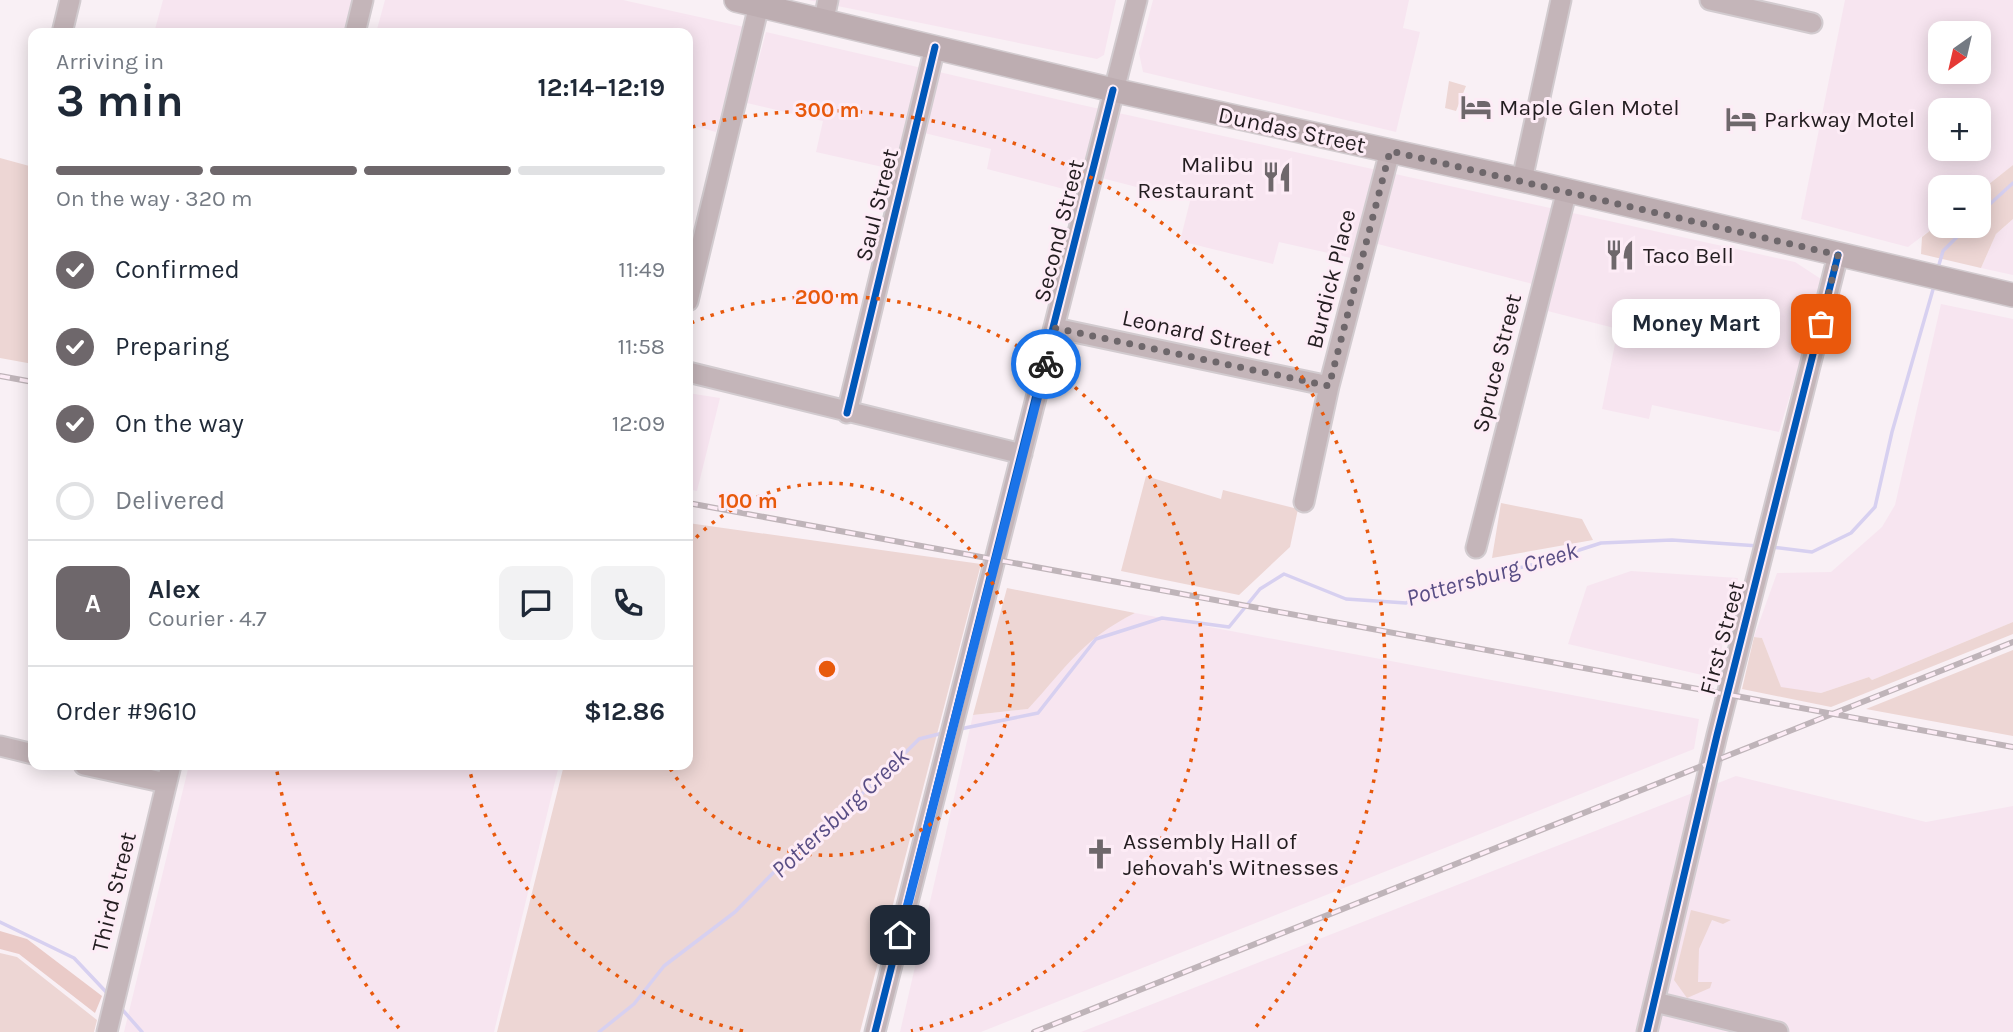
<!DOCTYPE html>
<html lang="en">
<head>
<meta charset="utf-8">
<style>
	body { margin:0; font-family:Karla,sans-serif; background:#f2f2f3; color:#1f2937; height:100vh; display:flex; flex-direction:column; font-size:26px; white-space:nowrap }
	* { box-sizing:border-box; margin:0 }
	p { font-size:23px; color:#747a83 }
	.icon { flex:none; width:38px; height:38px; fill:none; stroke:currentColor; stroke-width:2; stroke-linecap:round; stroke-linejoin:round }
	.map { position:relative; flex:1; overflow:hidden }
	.panel { position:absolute; left:28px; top:28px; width:665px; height:742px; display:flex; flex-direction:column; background:#fff; border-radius:14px; box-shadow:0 4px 18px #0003 }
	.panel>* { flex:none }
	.needle { width:46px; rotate:214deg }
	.fabs { position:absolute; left:1928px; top:21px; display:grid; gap:14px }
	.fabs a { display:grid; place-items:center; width:63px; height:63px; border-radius:14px; background:#fff; box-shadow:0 4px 18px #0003; font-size:35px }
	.pin { position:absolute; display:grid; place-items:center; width:60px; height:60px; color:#fff; margin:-30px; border-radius:14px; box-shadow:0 4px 10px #0006 }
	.courier { position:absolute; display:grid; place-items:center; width:70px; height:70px; margin:-35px; border:5px solid #1a73e8; border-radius:50%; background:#fff; color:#222; box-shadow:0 2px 9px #0007 }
	.bubble { position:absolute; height:49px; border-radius:14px; background:#fff; box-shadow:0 4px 18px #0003; font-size:23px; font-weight:700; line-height:49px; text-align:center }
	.summary em { font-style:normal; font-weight:700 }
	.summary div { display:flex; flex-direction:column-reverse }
	.summary { display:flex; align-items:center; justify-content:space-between; height:119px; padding:0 28px }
	h1 { font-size:46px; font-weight:700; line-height:52px }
	.bar { display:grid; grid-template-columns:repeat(4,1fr); gap:10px 7px; align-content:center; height:84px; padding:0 28px }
	.bar i { height:9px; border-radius:5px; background:#e0e1e3 }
	.bar .active { background:#6e676b }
	.bar p { grid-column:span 4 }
	.line { display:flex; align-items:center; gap:18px; padding:0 28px; border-top:2px solid #e0e1e3 }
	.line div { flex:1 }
	.round { display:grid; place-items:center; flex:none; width:74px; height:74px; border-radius:14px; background:#f2f2f3 }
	ol { padding:0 28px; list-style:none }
	li { display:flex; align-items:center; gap:21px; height:77px }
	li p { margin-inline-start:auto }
	li .icon { padding:7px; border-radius:50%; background:#6e676b; color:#fff; stroke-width:4 }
	li:last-child { color:#747a83 }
	li i { width:38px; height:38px; border:4px solid #e0e1e3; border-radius:50% }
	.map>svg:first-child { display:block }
	.built { fill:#f7e5f0; fill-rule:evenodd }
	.green { fill:#edd6d4 }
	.forest { fill:#eacbc8 }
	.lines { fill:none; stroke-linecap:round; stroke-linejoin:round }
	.stream { stroke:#d7d0f0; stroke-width:3.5 }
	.minor-casing { stroke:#d2cbcf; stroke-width:23 }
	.major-casing { stroke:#d2cbcf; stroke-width:26 }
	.minor { stroke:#c4b5b9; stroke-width:19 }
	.major { stroke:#bdadb1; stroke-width:23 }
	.rail-casing { stroke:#bfb4b9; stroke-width:6 }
	.rail { stroke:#fdecf6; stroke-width:3.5; stroke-dasharray:10; stroke-linecap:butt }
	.cycleway-casing { stroke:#fdecf6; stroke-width:11 }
	.cycleway { stroke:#0057b8; stroke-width:7 }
	.done { stroke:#6e676b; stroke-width:7; stroke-dasharray:0 12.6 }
	.route { stroke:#1a73e8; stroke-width:9 }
	.ring { fill:none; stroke:#e8590c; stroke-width:3.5; stroke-dasharray:3.5 7 }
	.labels { text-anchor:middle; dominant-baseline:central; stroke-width:6; stroke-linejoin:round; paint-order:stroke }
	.poi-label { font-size:23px; fill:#231d20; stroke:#fdecf6; text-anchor:start }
	.street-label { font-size:23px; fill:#231d20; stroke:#fdecf6 }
	.water-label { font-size:24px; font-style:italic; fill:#594e85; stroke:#fdecf6 }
	.centre { fill:#e8590c; stroke:#fdecf6; stroke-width:3.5 }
	.ring-label { font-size:21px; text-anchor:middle; font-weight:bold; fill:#e8590c; stroke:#fdecf6; stroke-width:6; stroke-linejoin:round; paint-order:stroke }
</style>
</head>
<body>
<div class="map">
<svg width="2013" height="1032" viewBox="0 0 2013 1032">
	<rect width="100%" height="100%" fill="#f9f0f5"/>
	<path class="built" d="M163,0h189l-8,33h-190z
		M385,0h238l121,27 -28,105 -28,-8v-91h-312z
		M808,0h308l-12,55 -7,4z
		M1153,0h256l-6,28 17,4 -24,100 -253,-60 -4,-19z
		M1845,0h168v165l-34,27v-5h-38v35l-33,25 -107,-28zM1941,33h38v39h-38zM1941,110h38v39h-38z
		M766,32l316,73 713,157 29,19 -45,151 -127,-27 -3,14 -47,-10 16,-80 -90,-23 6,-21 -5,-2 -155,-40 -23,15 -72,-16 -6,22 -93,-23 10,-40 -92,-24 -19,16 -92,-24 4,-20 -71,-17 -24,38 -80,-18 7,-31 -76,-18z
		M2013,219v56l-32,-7 15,-34z
		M1941,304l72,15v303l-141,58 -3,-3 -48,16 -40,-5 -19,-50 -8,-1 23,-64 54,-1 51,-45 13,-22z
		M688,393l32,5 -23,93 -9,-2z
		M1631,571l107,7 -23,100 -147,-34 19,-58z
		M1135,613l564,106 -5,30 -713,283h-81l73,-317 55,-6 44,-53 30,-26z
		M189,765h370l-65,267h-370z
		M1736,776l190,46 87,-16v226h-932z"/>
	<path class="green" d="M1449,81l17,5 -10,25 -11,-3z
		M0,158l33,9v197l-33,-6z
		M2013,165v54l-17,15 -15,34 -60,-14 1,-17 19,-15v4h38v-34z
		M1146,476l75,23 2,-9 75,19 -8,38 -51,48 -118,-24z
		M1501,503l81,16 11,21 -101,18z
		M688,523l293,41 -121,468h-363l67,-267h124z
		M1007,588l128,25c-54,27 -68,54 -107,96l-55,6z
		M2013,622v12l-182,73 -89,-18 12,-52 8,1 19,49 40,6 48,-16 3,3z
		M2013,650v86l-147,-27z
		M1691,910l40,10 -8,4 -11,-4 -13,29 -1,33h14l-2,6 -23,10 -13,-18z
		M0,953l17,4 80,63 -3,12h-94z"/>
	<path class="forest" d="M0,931l27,8 75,57 -7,17 -76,-59 -19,-5z"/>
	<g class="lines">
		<path class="stream" d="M1979,214l34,-31
			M1938,268l5,-17 25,-25
			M1771,547l41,5 39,-19 24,-26 17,-75 42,-146
			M960,729l78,-16 58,-74 66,-21 67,9 31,-38 24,-15 62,25 60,4 36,-18 94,-21 65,-21 71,-3 87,6
			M0,922l74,36 34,36
			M120,1007l22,25
			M599,1032l35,-28 30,-38 71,-54 39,-40 108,-96 37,-37 24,-6"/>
		<g class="minor-casing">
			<path id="minor" d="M1710,0l102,23
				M824,19l4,-19
				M62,33l8,-33
				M355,33l8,-33
				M1522,180l39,-180
				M688,301l71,-296
				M1055,328l274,58
				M688,372l334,82
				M847,413l88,-366
				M1304,502l25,-116 61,-235
				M1476,548l91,-358
				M0,746l33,8
				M84,765l82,18
				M1655,1002l123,30
				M107,1032l64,-267
				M875,1032l262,-1032
				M1647,1032l70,-297 121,-480"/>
		</g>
		<g class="major-casing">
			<path id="major" d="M736,0l377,90 409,90 491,115"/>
		</g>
		<use href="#minor" class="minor"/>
		<use href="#major" class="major"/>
		<g class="rail-casing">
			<path id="rail" d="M0,376l33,6
				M688,503l1325,244
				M1034,1032l979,-390"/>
		</g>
		<use href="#rail" class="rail"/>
		<g class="cycleway-casing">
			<path id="cycleway" d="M847,413l88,-366
				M875,1032l238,-942
				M1647,1032l70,-297 121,-480"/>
		</g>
		<use href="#cycleway" class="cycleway"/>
	</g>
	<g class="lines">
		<path class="done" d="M1046,364l9,-36 274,58 61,-235 448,104 -17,69"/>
		<path class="route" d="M900,935l146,-571"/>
	</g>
	<g class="ring">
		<path d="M689 545A186 186 0 1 1 668 765"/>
		<path d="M743 1031A372 372 0 0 1 468 765M691 323A372 372 0 1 1 911 1031"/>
		<path d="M399 1028A559 559 0 0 1 276 766M692 127A559 559 0 0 1 1255 1028"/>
	</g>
	<defs>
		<g id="hotel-bare" transform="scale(2.415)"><path d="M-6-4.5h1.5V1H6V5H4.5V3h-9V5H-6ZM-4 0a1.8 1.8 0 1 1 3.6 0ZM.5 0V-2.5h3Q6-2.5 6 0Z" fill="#6e676b" stroke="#fdecf6" stroke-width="2.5" paint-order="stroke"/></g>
		<g id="restaurant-bare" transform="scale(2.415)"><path d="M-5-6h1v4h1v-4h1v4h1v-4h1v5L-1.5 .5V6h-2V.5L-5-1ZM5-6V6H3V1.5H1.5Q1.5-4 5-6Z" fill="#6e676b" stroke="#fdecf6" stroke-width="2.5" paint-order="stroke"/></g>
		<g id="church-bare" transform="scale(2.415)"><path d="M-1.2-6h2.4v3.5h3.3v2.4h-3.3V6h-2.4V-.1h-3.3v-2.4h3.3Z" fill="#6e676b" stroke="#fdecf6" stroke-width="2.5" paint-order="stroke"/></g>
	</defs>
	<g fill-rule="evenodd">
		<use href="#hotel-bare" x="1476" y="107"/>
		<use href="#hotel-bare" x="1741" y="119"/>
		<use href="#restaurant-bare" x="1277" y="177"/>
		<use href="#restaurant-bare" x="1620" y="255"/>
		<use href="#church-bare" x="1100" y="854"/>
	</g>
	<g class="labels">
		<g class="poi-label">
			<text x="1499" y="107">Maple Glen Motel</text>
			<text x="1764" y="119">Parkway Motel</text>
			<text x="1254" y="164" text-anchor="end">Malibu<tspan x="1254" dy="26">Restaurant</tspan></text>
			<text x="1643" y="255">Taco Bell</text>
			<text x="1123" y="841">Assembly Hall of<tspan x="1123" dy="26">Jehovah's Witnesses</tspan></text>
		</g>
		<g class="street-label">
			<text transform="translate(1292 130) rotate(12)">Dundas Street</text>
			<text transform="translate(877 205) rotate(-76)">Saul Street</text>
			<text transform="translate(1059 231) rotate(-76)">Second Street</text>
			<text transform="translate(1331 279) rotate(-76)">Burdick Place</text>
			<text transform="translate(1197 333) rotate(12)">Leonard Street</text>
			<text transform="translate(1497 363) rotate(-76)">Spruce Street</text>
			<text transform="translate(1722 638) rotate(-75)">First Street</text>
			<text transform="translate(114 892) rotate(-76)">Third Street</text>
		</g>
		<g class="water-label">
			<text transform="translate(1492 574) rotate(-16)">Pottersburg Creek</text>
			<text transform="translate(840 813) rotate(-43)">Pottersburg Creek</text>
		</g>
	</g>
	<circle cx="827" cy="669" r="10" class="centre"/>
	<g class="ring-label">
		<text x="827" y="117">300 m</text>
		<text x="827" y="304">200 m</text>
		<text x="748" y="508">100 m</text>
	</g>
</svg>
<div class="fabs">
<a><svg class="needle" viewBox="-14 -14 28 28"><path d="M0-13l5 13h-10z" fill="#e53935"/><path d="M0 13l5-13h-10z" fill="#747a83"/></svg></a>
<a>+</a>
<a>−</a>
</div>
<div class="pin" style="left:1821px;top:324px;background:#ea580c"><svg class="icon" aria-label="bag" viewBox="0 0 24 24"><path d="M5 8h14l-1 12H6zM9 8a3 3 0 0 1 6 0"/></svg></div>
<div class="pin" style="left:900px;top:935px;background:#1f2937"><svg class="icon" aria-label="home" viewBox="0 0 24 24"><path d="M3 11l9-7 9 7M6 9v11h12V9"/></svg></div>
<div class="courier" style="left:1046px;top:364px"><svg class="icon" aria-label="bike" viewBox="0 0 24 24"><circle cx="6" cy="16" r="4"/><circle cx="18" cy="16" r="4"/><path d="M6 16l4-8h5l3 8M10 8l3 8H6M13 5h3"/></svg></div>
<div class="bubble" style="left:1612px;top:299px;width:168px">Money Mart</div>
<section class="panel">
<div class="summary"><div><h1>3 min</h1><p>Arriving in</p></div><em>12:14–12:19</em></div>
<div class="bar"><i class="active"></i><i class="active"></i><i class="active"></i><i></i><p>On the way · 320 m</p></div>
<ol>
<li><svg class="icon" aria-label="check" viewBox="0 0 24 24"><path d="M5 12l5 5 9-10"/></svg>Confirmed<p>11:49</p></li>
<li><svg class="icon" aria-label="check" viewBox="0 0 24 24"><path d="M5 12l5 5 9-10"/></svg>Preparing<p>11:58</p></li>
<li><svg class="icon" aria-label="check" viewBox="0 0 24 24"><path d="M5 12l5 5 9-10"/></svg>On the way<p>12:09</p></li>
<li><i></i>Delivered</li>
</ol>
<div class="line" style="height:126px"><b class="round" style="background:#6e676b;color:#fff">A</b><div><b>Alex</b><p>Courier · 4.7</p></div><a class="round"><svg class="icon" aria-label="chat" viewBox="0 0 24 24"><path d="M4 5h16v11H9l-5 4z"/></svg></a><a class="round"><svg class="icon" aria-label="phone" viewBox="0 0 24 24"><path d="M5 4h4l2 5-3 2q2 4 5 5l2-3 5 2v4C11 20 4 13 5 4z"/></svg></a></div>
<div class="line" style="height:91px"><div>Order #9610</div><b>$12.86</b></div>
</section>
</div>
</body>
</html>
